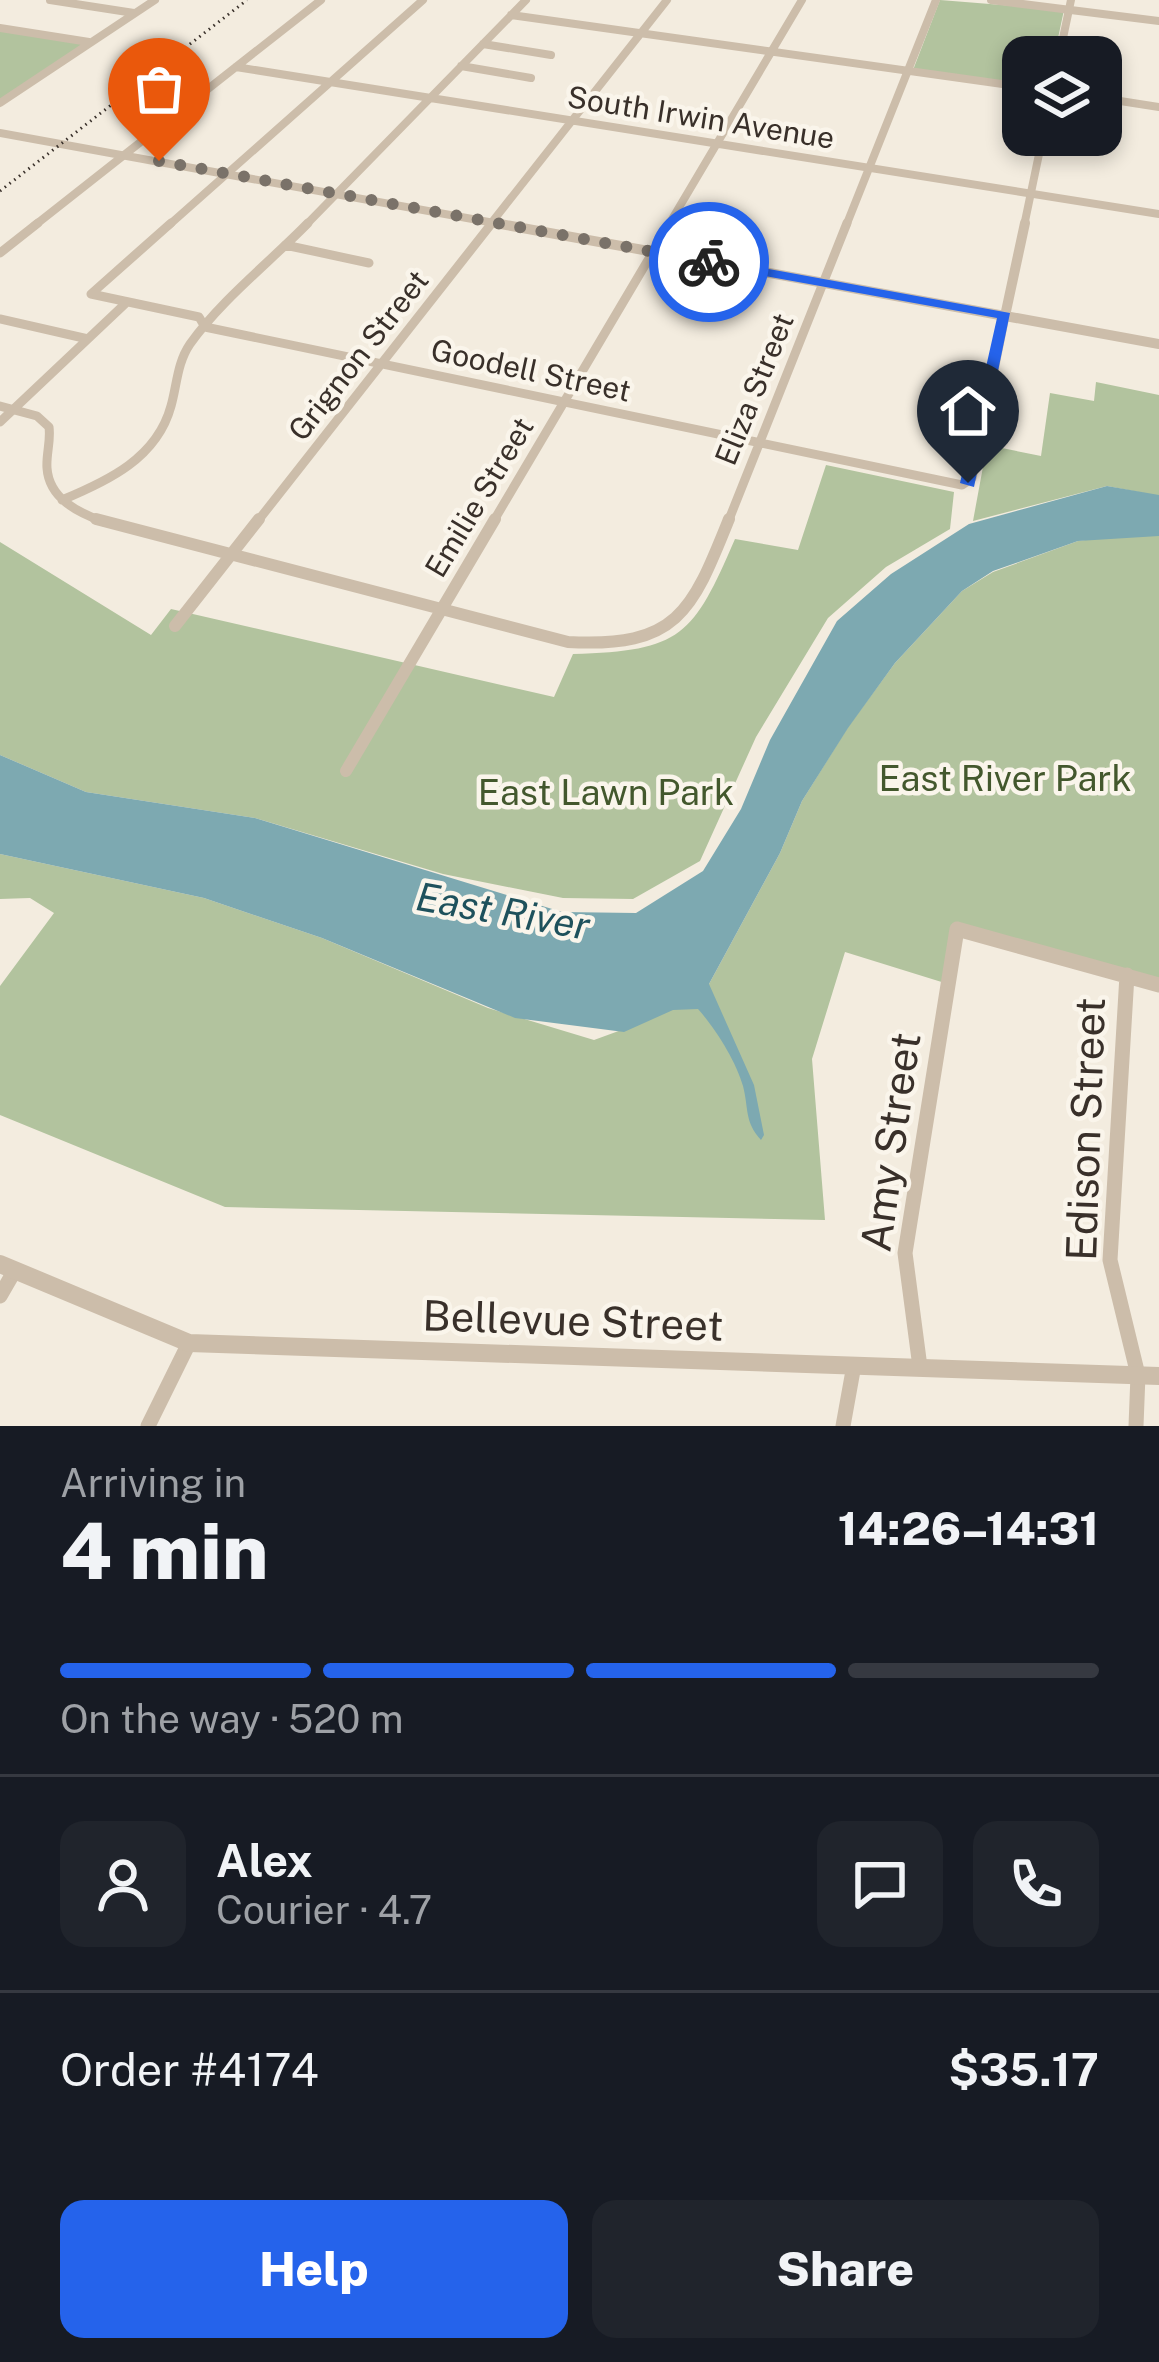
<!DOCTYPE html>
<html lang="en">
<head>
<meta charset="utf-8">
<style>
	body { margin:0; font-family:"Public Sans",sans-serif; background:#20242c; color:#f1f3f6; height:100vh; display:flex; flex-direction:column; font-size:45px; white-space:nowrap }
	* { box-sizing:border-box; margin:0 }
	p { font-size:39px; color:#9ea1a6 }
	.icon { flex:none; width:66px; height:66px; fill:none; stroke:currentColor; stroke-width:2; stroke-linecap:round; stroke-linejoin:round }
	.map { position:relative; height:1426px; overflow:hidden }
	.side { display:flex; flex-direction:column; background:#171b24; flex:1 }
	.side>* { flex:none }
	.tools { position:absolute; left:1002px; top:36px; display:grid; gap:24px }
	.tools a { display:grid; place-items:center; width:120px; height:120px; border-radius:24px; background:#171b24; box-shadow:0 6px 18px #0003; font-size:60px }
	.pin { position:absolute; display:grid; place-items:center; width:102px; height:102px; color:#fff; margin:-123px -51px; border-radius:50% 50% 50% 0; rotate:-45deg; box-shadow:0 0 12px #0007 }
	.pin .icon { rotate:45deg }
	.courier { position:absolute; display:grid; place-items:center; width:120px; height:120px; margin:-60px; border:9px solid #2563eb; border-radius:50%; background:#fff; color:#222; box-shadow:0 3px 15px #0007 }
	.headline em { font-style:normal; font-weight:800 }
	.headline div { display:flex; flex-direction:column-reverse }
	.headline { display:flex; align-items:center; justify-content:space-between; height:204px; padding:0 60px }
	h1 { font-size:78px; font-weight:800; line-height:90px }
	.bar { display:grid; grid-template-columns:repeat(4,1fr); gap:18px 12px; align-content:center; height:144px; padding:0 60px }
	.bar i { height:15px; border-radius:9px; background:#363941 }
	.bar .selected { background:#2563eb }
	.bar p { grid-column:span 4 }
	.line { display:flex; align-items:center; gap:30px; padding:0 60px; border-top:3px solid #363941 }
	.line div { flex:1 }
	.round { display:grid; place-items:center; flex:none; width:126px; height:126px; border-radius:24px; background:#20242c }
	.button { display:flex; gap:24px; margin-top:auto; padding:24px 60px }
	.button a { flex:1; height:138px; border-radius:24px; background:#2563eb; color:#fff; font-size:48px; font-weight:800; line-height:138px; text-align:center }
	.button a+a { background:#20242c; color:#f1f3f6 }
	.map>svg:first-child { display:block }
	.green { fill:#b2c39e }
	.water { fill:#7da9b1 }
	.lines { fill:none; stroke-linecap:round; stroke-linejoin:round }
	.minor-far3 { stroke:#ccbdaa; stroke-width:8 }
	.minor-far2 { stroke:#ccbdaa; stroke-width:9 }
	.minor-far1 { stroke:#ccbdaa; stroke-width:12 }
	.minor { stroke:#ccbdaa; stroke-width:15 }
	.tertiary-far2 { stroke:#ccbdaa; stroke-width:8 }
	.tertiary-far1 { stroke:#ccbdaa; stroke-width:10 }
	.tertiary { stroke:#ccbdaa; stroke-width:18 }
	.rail { stroke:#39302a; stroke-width:3; stroke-dasharray:1.5 4.5; stroke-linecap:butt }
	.route { fill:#2563eb }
	.done { stroke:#7a7269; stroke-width:12; stroke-dasharray:0 21.6 }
	.labels { text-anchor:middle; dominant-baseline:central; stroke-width:9; stroke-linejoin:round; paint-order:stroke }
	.far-street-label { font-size:30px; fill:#39302a; stroke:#faf5eb }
	.park-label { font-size:36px; fill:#43582d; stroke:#faf5eb }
	.water-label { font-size:39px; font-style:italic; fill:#1e515c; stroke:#faf5eb }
	.near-street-label { font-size:42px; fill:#39302a; stroke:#faf5eb }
</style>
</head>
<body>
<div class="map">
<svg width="1159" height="1426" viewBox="0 0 1159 1426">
	<rect width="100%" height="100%" fill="#f3ecdf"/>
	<path class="green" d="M940,0l124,10 -10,47h-31v29l-110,-16z
		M0,30l86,14 -86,56z
		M1096,382l63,13v101l-52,-10 -134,35 14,-76 54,11 9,-63 44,8z
		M826,465l128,27 -4,37 -64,38 -58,51 -72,119 -56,124 -67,38 -70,-1 -120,-24 -188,-56 -169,-26 -86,-37v-213l151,93 20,-26 383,88 19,-43c109,-3 120,-18 162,-115l63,11z
		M1130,534l29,2v449l-197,-58 -14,57 -103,-32 -33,107 13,161 -600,-13 -225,-92v-129l54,-73 -24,-15 -30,1v-45l204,44 118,40 166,70 106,32 52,-19 63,-37 71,-131 22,-52 46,-74 47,-64 67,-72 31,-19 85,-31z"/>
	<path class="water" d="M1107,486l52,9v41l-81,5 -85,30 -31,20 -67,72 -47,65 -46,73 -22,52 -71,131 45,101 10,50 -3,5c-17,-19 -12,-31 -18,-54 -7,-25 -28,-58 -45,-77l-25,1 -49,22 -109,-14 -193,-80 -118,-40 -204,-44v-99l86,37 169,26 307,94 74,1 67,-42 38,-62 29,-69 67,-119 54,-47 78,-50z"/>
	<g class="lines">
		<path class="minor-far3" d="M50,0l84,13
			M991,0l168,21
			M511,15l512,72
			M0,28l89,14
			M483,44l68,11
			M461,66l70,12
			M236,67l923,147
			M1101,98l58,9
			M0,103l155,-103
			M34,226l287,-226
			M168,226l255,-226
			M305,226l221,-226
			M489,226l178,-226
			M668,226l134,-226
			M846,226l90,-226"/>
		<path class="minor-far2" d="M285,245l84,18
			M0,253l38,-30
			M91,294l108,23 6,10 757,158 10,-7 33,-162
			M91,294l80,-71
			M0,319l88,20
			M0,406l37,10 12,11c2,14 -3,27 -2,41 2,31 32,45 57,54
			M0,422l127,-120
			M62,500c46,-19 95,-42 109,-94 6,-21 6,-43 19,-62 31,-44 80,-82 118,-121
			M257,522l235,-299
			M493,522l177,-299
			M728,522l119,-299"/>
		<path class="minor-far1" d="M96,519l472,123c110,6 124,-31 161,-123
			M175,626l84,-107
			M346,771l149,-252"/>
		<path class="minor" d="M1127,975l-17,285 28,115 -2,51
			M0,1296l15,-26
			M920,1367l-15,-114 52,-324 202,56
			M148,1426l41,-83
			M843,1426l11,-61"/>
		<path class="tertiary-far2" d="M1059,57l12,-57
			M0,133l511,93
			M1024,226l19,-91"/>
		<path class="tertiary-far1" d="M495,223l664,121
			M1005,316l20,-93"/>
		<path class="tertiary" d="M0,1264l189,79 970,33"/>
		<path class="rail" d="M0,191l247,-191"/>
	</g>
	<path class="route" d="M709,258l301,55 -36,174 -14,-4 37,-165 -293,-53z"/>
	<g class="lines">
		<path class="done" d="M159,161l550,101"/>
	</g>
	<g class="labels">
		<g class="far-street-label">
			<text transform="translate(701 117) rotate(9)">South Irwin Avenue</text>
			<text transform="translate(358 355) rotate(-52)">Grignon Street</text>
			<text transform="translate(531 370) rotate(12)">Goodell Street</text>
			<text transform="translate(754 389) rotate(-68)">Eliza Street</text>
			<text transform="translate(479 497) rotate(-59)">Emilie Street</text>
		</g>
		<g class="park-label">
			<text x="1005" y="778">East River Park</text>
			<text x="606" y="792">East Lawn Park</text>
		</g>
		<g class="water-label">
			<text transform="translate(503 911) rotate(10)">East River</text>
		</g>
		<g class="near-street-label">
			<text transform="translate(1085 1129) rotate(-88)">Edison Street</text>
			<text transform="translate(890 1142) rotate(-82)">Amy Street</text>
			<text transform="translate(573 1320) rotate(2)">Bellevue Street</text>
		</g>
	</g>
</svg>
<div class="tools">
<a><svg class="icon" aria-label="layers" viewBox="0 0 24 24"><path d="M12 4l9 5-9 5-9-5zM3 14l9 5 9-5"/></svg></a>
</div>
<div class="pin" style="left:159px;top:161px;background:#ea580c"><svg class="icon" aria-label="bag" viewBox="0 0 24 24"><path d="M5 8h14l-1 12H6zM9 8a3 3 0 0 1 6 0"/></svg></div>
<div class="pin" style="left:968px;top:483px;background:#1f2937"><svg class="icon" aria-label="home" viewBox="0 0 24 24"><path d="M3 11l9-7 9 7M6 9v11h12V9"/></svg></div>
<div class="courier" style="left:709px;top:262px"><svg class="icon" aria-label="bike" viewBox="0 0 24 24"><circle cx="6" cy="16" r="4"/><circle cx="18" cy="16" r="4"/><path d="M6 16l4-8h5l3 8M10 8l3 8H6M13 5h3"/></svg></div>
</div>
<section class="side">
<div class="headline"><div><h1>4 min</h1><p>Arriving in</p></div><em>14:26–14:31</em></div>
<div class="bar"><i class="selected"></i><i class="selected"></i><i class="selected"></i><i></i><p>On the way · 520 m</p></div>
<div class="line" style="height:216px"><a class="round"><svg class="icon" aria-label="person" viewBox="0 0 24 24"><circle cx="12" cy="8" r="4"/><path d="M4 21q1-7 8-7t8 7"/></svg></a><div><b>Alex</b><p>Courier · 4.7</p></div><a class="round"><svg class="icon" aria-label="chat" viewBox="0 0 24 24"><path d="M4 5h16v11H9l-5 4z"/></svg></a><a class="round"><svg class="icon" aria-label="phone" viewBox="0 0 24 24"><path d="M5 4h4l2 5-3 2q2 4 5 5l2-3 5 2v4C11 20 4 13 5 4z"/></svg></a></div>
<div class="line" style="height:156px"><div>Order #4174</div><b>$35.17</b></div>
<div class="button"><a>Help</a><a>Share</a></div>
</section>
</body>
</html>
